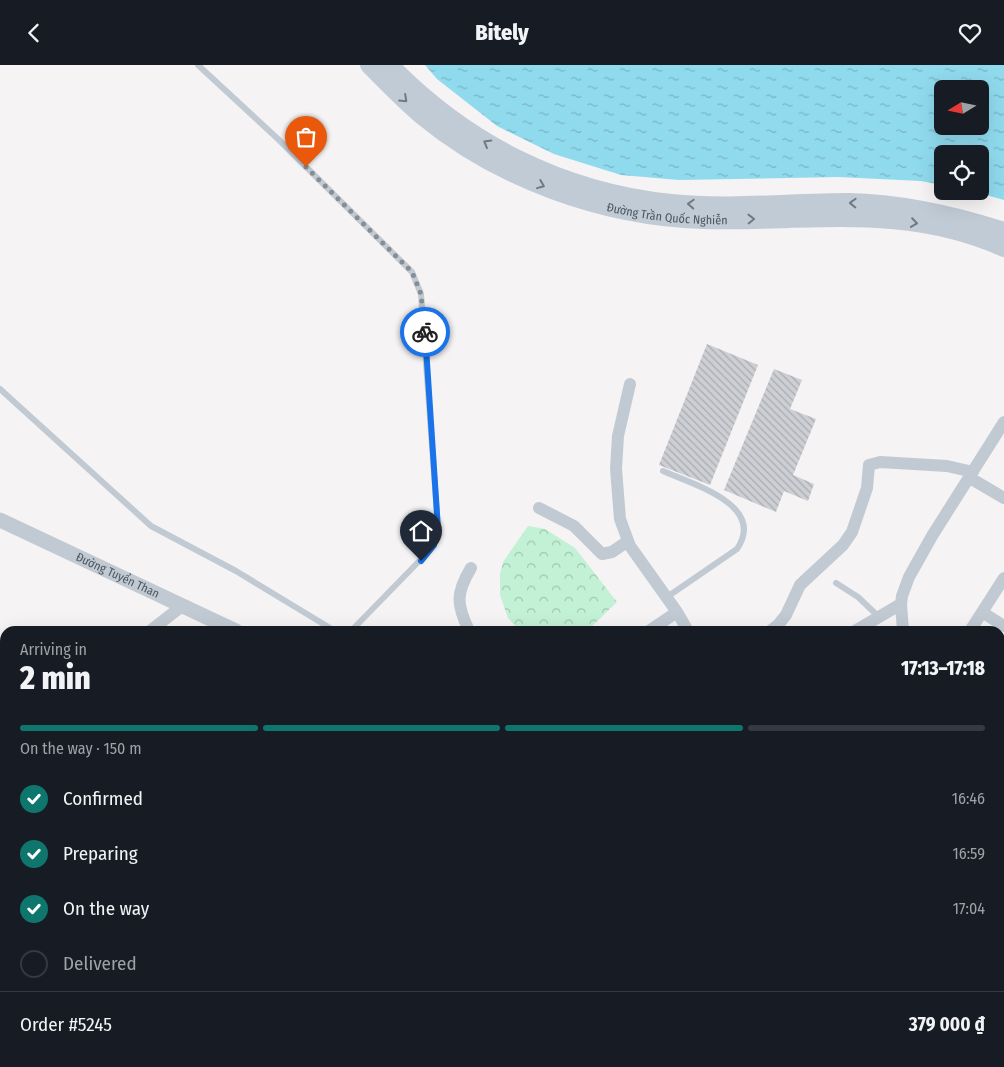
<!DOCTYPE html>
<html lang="en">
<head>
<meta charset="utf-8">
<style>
	body { margin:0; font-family:"Fira Sans Condensed",sans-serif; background:#20242c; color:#f1f3f6; height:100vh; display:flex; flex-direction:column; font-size:19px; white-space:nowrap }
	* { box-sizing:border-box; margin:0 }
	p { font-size:16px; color:#9ea1a6 }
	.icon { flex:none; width:28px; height:28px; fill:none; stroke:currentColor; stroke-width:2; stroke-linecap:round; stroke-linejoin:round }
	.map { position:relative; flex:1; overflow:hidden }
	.panel { position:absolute; left:0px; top:561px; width:1005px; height:441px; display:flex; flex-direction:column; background:#171b24; border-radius:15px 15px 0 0; box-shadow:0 5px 20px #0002 }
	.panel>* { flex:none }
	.needle { width:32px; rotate:260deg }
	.buttons { position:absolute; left:934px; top:15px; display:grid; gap:10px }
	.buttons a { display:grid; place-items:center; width:55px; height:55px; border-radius:8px; background:#171b24; box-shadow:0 5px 20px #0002; font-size:25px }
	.pin { position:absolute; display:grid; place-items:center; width:42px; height:42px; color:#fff; margin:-51px -21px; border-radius:50% 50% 50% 0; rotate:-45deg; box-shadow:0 0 5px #0007 }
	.pin .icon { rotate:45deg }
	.courier { position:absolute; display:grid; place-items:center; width:50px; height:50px; margin:-25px; border:4px solid #1a73e8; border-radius:50%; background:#fff; color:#222; box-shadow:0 1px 6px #0007 }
	.summary em { font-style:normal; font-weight:800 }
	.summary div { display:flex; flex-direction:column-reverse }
	.summary { display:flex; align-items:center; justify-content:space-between; height:85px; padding:0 20px }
	h1 { font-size:32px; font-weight:800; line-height:38px }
	.bar { display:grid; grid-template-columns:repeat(4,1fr); gap:8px 5px; align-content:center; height:60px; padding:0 20px }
	.bar i { height:6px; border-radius:4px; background:#363941 }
	.bar .current { background:#0f766e }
	.bar p { grid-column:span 4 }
	.line { display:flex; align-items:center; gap:12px; padding:0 20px; border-top:1px solid #363941 }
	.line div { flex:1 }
	ol { padding:0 20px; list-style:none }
	li { display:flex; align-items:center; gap:15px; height:55px }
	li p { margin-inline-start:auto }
	li .icon { padding:5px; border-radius:50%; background:#0f766e; color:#fff; stroke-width:4 }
	li:last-child { color:#9ea1a6 }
	li i { width:28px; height:28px; border:2px solid #363941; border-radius:50% }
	header { display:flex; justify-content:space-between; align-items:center; height:65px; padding:0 20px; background:#171b24; font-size:22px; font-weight:800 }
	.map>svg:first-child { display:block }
	.commercial { fill:#fdf9ef }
	.forest { fill:url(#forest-crowns) }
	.water { fill:url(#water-ripples); fill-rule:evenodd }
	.building { fill:url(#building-back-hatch) }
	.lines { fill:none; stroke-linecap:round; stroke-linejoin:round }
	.service { stroke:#c1cad2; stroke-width:6 }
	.minor { stroke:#c1cad2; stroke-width:12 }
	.tertiary { stroke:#c1cad2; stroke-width:15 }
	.secondary { stroke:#c1cbd6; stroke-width:18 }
	.oneway { stroke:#6e7984 }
	.done { stroke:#868d94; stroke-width:5; stroke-dasharray:0 9 }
	.route { stroke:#1a73e8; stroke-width:6 }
	.labels { text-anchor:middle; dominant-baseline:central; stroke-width:5; stroke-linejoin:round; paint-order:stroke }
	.street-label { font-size:12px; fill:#4a5661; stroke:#fff }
</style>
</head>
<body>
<header><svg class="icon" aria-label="back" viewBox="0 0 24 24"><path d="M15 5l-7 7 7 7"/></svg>Bitely<svg class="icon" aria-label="heart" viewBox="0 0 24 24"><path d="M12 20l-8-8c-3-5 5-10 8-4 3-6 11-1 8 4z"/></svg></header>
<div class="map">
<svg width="1004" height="1002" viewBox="0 0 1004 1002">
	<defs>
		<pattern id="forest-crowns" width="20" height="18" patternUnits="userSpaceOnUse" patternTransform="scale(1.25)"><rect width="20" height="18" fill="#c3f1d5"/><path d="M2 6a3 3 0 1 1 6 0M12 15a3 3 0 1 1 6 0" fill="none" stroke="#a0c6b0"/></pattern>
		<pattern id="water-ripples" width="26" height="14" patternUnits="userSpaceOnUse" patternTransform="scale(1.25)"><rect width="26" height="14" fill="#90daee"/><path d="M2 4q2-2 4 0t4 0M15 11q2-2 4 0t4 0" fill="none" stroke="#78b4c4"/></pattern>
		<pattern id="building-back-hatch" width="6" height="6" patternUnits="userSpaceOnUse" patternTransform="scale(1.25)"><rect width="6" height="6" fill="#cdcfd5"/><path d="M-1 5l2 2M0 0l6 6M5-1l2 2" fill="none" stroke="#a8abb0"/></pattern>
	</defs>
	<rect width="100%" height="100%" fill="#f5f3f3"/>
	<path class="commercial" d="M0,708l5,6v84l-5,-4z"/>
	<path class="forest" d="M528,461l17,3 30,19 42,54 -30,29h-67l-12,-13 -8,-23v-21l3,-12z
		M286,998h328l-2,4h-323z"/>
	<path class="water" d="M425,0h579v135l-32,-9h8v-37h-38v31l-21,-4 -83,-4 -159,3 -58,-5 -67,-21 -57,-28 -60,-47zM942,24h38v37h-38z"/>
	<path class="building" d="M707,279l51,21 -48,120 -51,-20z
		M774,304l28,11 -12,29 26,10 -23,56 21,9 -6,17 -24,-10 -8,21 -52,-22z"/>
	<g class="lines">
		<path class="service" d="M198,0l80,74 134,133 9,22 16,220v24l-8,13 -78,80
			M0,324l151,137 85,45 99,60
			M663,406c29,13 104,34 74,78l-70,48
			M836,518l22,14 20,19"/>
		<path class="minor" d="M630,319l-12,52 -2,33 4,50 10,27 47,66 11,19
			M970,413l34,20
			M539,443l35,18 28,28 10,-2 16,-11
			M982,547l22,14
			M150,566l32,-25
			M469,566c-12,-26 -14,-37 2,-63
			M649,566l28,-19
			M770,566l8,-6 8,-10 14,-30 43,-40 9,-13 15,-44 2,-23 11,-3 67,4 26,6
			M855,566l46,-27
			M903,566l-2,-27 1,-8 7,-19 23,-41 72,-114
			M970,566l34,-53
			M0,651l5,7
			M1000,678l4,2
			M1000,790l4,2
			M1000,830l4,11
			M0,901l5,-5
			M0,968l5,-5
			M939,998l2,4
			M723,1002l2,-4
			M774,1002l4,-4"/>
		<g class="tertiary">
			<path id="s1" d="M0,455l236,111"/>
			<path d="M1000,906l4,1"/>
			<path d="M824,998l6,4"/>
		</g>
		<g class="secondary">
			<path id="s2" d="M369,0c17,17 34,35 52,50 77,64 181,102 282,105 105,3 200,-17 301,28"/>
			<path d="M390,0c76,78 172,127 281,138 59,6 119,-1 178,-1 53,1 105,13 155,29"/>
		</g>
	</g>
	<defs><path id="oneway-chevron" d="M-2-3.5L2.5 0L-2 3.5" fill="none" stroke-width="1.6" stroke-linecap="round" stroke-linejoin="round" transform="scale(1.25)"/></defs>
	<g class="oneway">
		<use href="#oneway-chevron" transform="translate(404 34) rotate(43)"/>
		<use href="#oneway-chevron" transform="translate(487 78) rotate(-150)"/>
		<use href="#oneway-chevron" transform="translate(541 120) rotate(22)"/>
		<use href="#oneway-chevron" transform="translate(853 138) rotate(-178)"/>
		<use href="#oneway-chevron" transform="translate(691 139) rotate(-177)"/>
		<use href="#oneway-chevron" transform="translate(751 154) rotate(-1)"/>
		<use href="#oneway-chevron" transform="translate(914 158) rotate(8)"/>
	</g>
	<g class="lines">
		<path class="done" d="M306,102l106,105 9,22 4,38"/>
		<path class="route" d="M421,496l13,-16 4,-16 -13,-197"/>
	</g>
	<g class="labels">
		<g class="street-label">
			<text stroke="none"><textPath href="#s2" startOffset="342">Đường Trần Quốc Nghiễn</textPath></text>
			<text stroke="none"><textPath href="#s1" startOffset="130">Đường Tuyển Than</textPath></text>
		</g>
	</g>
</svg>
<div class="buttons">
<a><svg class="needle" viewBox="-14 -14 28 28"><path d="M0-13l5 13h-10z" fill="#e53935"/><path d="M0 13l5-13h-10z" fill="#9ea1a6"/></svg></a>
<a><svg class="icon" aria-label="locate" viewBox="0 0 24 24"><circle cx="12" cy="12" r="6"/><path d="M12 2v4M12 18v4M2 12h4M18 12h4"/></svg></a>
</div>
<div class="pin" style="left:306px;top:102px;background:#ea580c"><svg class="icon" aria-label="bag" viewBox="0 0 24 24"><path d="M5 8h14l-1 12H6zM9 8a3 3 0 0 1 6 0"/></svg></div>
<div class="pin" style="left:421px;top:496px;background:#1f2937"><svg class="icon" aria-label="home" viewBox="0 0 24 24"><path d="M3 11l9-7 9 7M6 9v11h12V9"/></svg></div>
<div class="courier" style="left:425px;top:267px"><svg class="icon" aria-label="bike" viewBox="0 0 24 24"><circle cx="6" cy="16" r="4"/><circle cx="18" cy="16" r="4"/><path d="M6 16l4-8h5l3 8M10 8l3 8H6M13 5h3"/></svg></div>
<section class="panel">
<div class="summary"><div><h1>2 min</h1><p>Arriving in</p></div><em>17:13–17:18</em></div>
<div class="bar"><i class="current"></i><i class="current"></i><i class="current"></i><i></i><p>On the way · 150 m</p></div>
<ol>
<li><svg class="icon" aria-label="check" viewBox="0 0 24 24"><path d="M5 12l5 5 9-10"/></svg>Confirmed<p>16:46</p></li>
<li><svg class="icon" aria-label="check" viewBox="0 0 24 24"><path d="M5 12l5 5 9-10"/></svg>Preparing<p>16:59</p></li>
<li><svg class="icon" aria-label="check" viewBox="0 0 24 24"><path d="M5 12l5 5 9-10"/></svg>On the way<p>17:04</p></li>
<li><i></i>Delivered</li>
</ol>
<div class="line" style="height:65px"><div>Order #5245</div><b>379 000 ₫</b></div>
</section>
</div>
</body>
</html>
